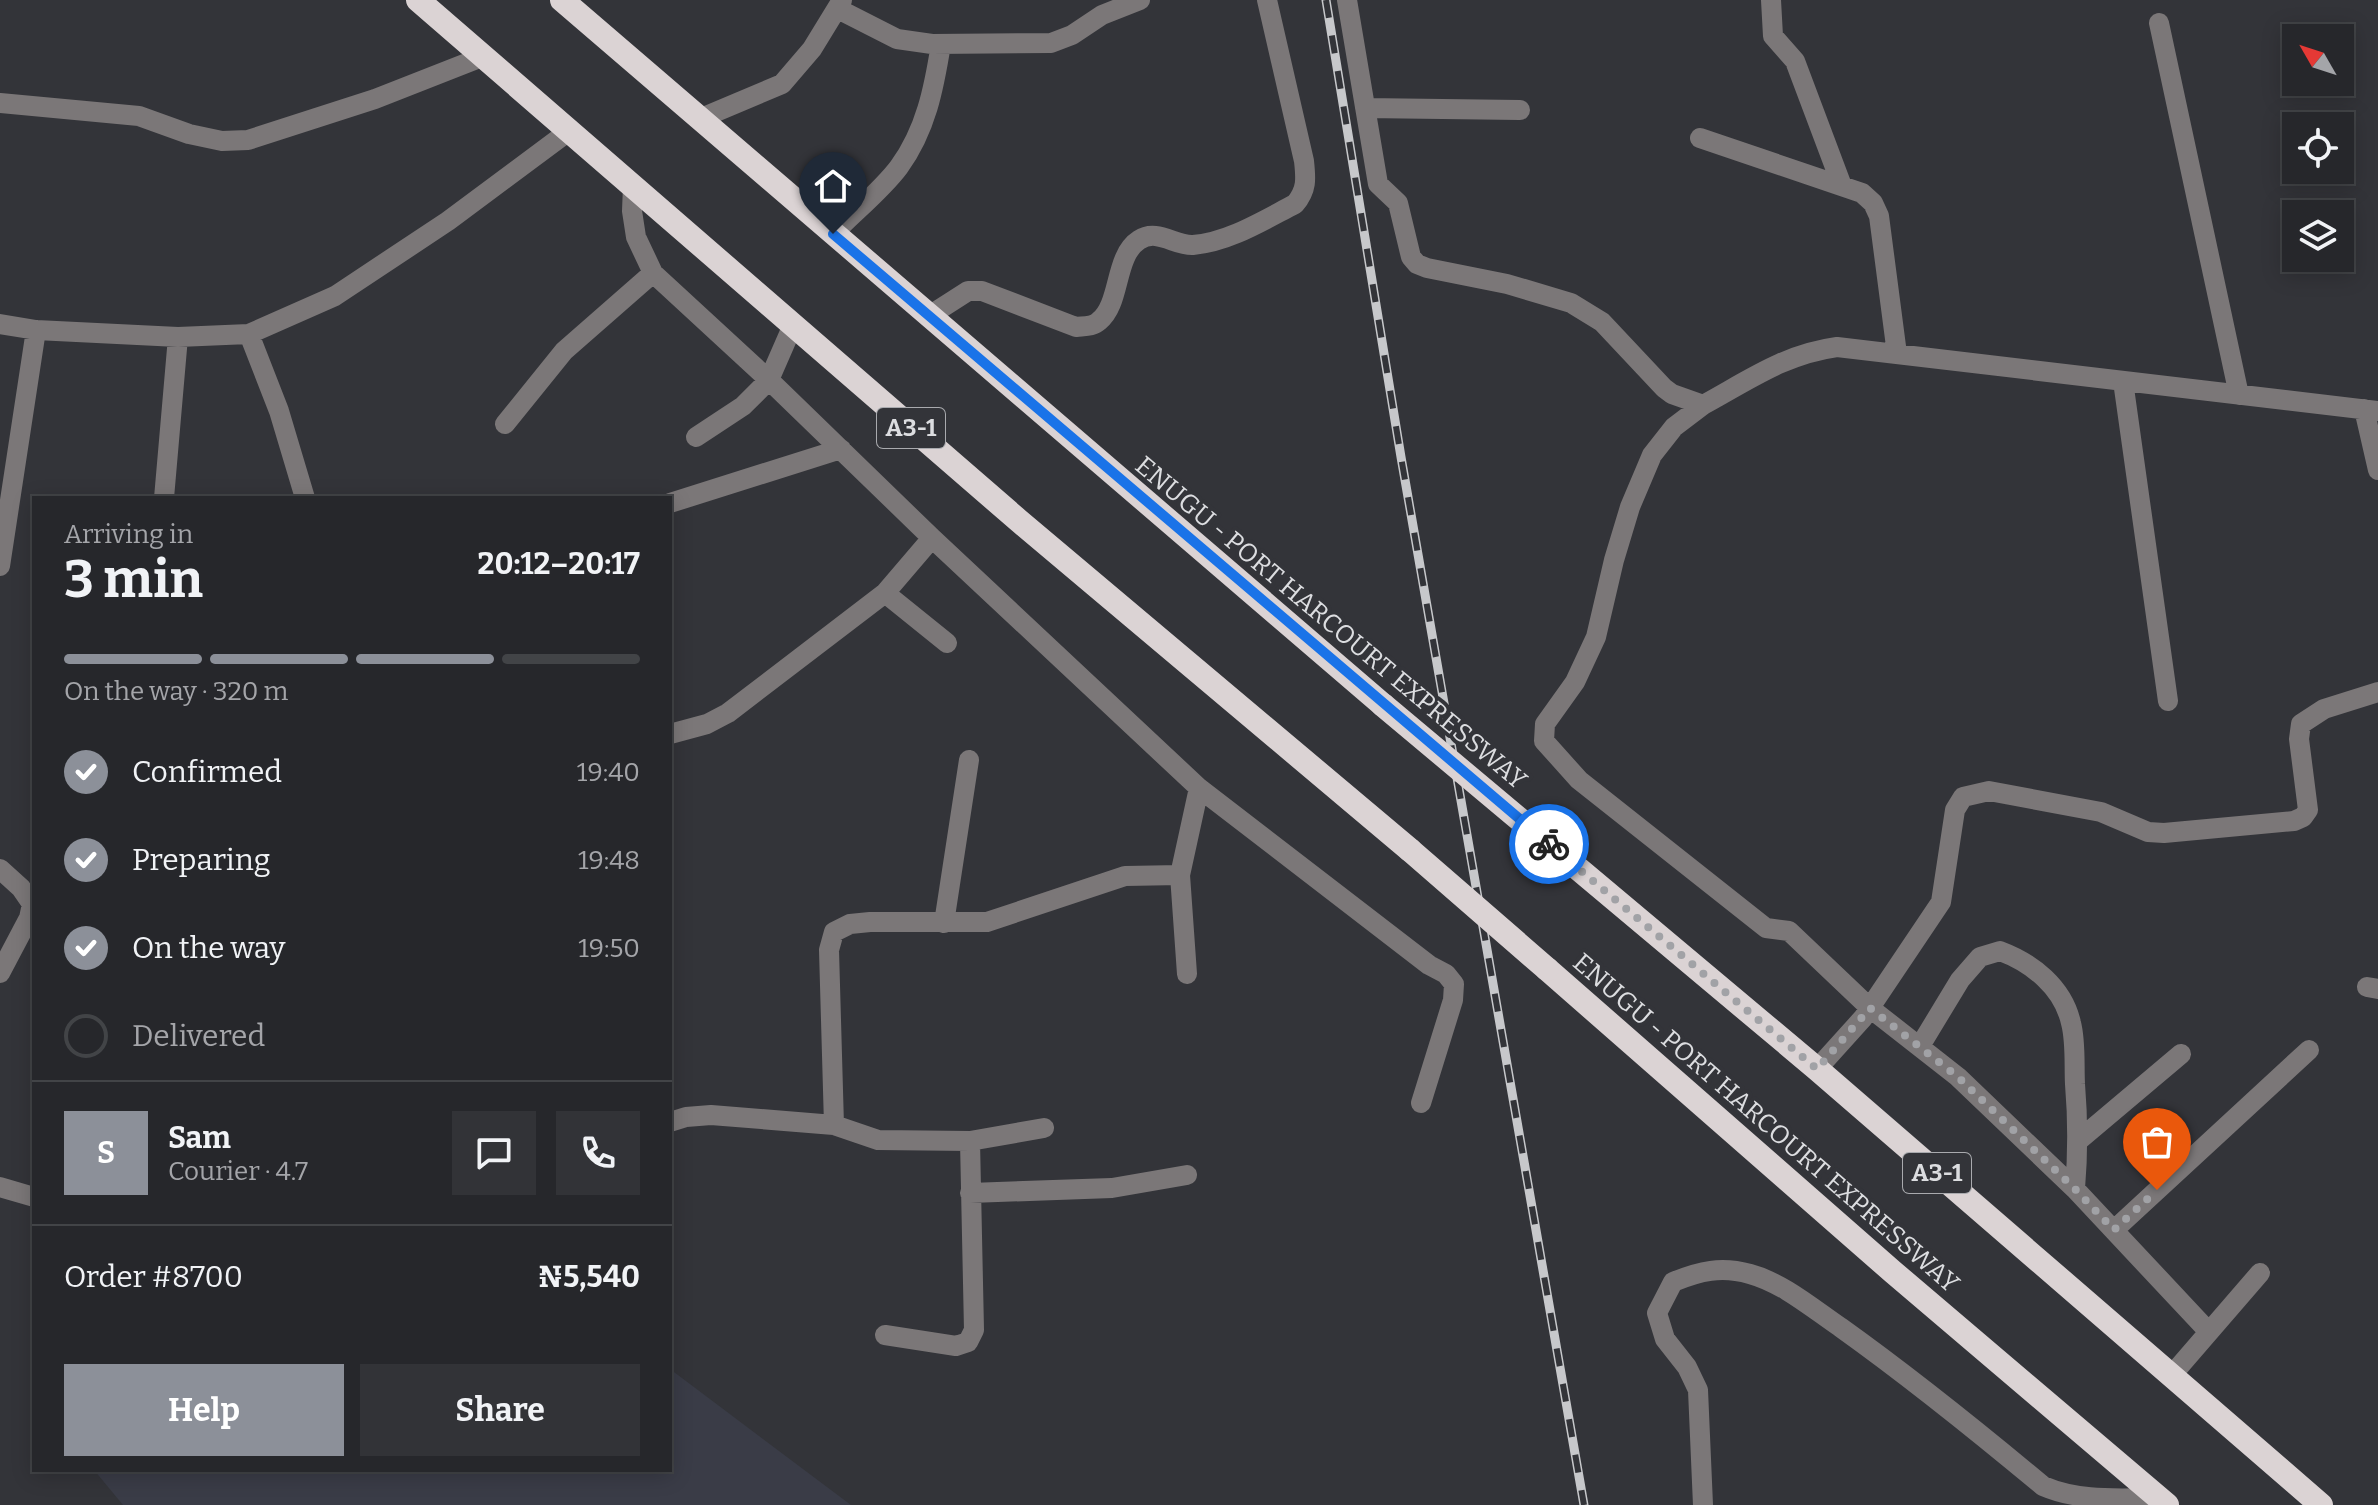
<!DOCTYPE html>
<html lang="en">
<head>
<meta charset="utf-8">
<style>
	body { margin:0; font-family:Bitter,serif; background:#323337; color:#f1f3f6; height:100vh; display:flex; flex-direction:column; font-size:30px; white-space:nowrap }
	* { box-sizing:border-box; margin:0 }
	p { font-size:26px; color:#a4a5a9 }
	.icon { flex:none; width:44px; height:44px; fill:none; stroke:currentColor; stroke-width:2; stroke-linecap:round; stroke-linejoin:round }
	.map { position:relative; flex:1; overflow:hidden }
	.panel { position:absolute; left:32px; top:496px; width:640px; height:976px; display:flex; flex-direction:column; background:#26272b; border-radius:0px; box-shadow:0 4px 20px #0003,0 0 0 2px #424447 }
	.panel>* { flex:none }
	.needle { width:52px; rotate:309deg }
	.controls { position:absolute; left:2282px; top:24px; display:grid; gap:16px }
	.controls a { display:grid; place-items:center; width:72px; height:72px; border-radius:0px; background:#26272b; box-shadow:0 4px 20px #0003,0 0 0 2px #424447; font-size:40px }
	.pin { position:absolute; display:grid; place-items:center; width:68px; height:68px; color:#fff; margin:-82px -34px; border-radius:50% 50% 50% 0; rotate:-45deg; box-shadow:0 0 8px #0007 }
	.pin .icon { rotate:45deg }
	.courier { position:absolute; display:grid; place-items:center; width:80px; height:80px; margin:-40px; border:6px solid #1a73e8; border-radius:50%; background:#fff; color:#222; box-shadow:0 2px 10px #0007 }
	.headline em { font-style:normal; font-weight:700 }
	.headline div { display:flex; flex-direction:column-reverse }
	.headline { display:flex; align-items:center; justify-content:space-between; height:136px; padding:0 32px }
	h1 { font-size:52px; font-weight:700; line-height:60px }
	.bar { display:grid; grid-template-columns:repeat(4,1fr); gap:12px 8px; align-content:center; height:96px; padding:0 32px }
	.bar i { height:10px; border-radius:6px; background:#424447 }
	.bar .current { background:#8c9099 }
	.bar p { grid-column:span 4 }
	.line { display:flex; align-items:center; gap:20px; padding:0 32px; border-top:2px solid #424447 }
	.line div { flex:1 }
	.round { display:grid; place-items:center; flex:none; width:84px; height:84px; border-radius:0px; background:#323337 }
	ol { padding:0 32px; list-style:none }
	li { display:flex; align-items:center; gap:24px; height:88px }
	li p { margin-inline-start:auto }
	li .icon { padding:8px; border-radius:50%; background:#8c9099; color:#fff; stroke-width:4 }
	li:last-child { color:#a4a5a9 }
	li i { width:44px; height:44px; border:4px solid #424447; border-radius:50% }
	.primary-button { display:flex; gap:16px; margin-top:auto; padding:16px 32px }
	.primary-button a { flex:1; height:92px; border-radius:0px; background:#8c9099; color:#fff; font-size:32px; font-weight:700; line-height:92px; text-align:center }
	.primary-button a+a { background:#323337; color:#f1f3f6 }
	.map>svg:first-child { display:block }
	.built { fill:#3a3c47 }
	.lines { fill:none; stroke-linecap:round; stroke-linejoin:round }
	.minor { stroke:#7b7778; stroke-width:20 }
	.highway { stroke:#dbd3d4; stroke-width:24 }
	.rail-casing { stroke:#c7c8cb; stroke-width:9 }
	.rail { stroke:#333439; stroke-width:6; stroke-dasharray:18; stroke-linecap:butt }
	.highway-bridge { stroke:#dbd3d4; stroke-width:24 }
	.done { stroke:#a1a2a6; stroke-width:8; stroke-dasharray:0 14.4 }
	.route { stroke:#1a73e8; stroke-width:10 }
	.labels { text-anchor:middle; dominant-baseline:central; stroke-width:8; stroke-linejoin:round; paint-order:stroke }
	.shield { fill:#333439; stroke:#a9aaae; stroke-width:2 }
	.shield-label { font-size:24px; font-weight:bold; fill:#dcdde0 }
	.street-label { font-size:26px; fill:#dcdde0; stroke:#333439 }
</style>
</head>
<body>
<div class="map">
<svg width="2378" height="1505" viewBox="0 0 2378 1505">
	<rect width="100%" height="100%" fill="#333439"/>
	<path class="built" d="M670,1369l181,136h-728l-29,-35h576z"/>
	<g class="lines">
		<path class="minor" d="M1347,0l31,184 20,19 13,54 6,7 10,4 80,16 64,19 31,19 62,66 8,6 31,11c46,-25 82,-51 134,-58l541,64
			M1771,0l2,36 22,25 47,125
			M838,9l59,30 35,5 119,-1 21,-8 30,-20 38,-15
			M2159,23l80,372
			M0,103l139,13 50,18 33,7 26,-1 127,-41 107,-42
			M1365,108l155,2
			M699,119l83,-35 30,-35 30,-49
			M1700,138l162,55 11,10 6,13 18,138
			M633,186l-1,25 4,26 17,36 116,107 163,158 267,250 230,177 17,9 8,10 -1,16 -32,103
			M833,234c21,-22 48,-43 66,-67 27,-37 35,-79 42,-123
			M929,316l39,-25h14l94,36c8,-1 17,0 23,-6 22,-17 15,-65 40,-81 18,-12 36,6 54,5 36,-3 71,-25 102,-41 12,-14 11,-25 9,-43l-37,-161
			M0,324l36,6 142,7 71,-3 86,-38 113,-75 121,-90
			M249,334l30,77 26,87
			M2123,381l45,320
			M1703,405l-29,22 -22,28 -22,52 -16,53 -18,77 -21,45 -30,42 -1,17 35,39 187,148 23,3 81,77 88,69 117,112 134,143
			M2364,409l14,61
			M505,424l59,-73 89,-78
			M696,437l47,-31 26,-26 24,-55
			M164,498l14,-161
			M670,503l171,-54
			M0,566l36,-236
			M885,593l62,50
			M670,734l37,-10 21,-11 157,-120 47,-55
			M0,869l21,19 11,16 -3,14 -29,55
			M944,923l25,-163
			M1187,974l-7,-99 19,-87
			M2367,987l11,2
			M1920,1046l40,-66 20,-23 20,-6c32,12 63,36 71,72 5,19 3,42 4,61 3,36 3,69 0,105
			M1817,1069l46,-51 78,-116 14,-92 8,-13 26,-6 112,21 47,20 16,1 130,-12 9,-4 5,-7 -9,-71 2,-15 23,-15 54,-17
			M670,1122l16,-5 25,-2 123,10 44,15 92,1 74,-13
			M834,1125l-5,-175 5,-18 16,-8 20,-2h117l138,-46 55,-1
			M2079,1140l102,-86
			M0,1187l34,10
			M970,1193l142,-5 75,-13
			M2114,1230l195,-180
			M885,1335l71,11 12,-4 6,-12 -4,-189
			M2171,1376l89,-103
			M1703,1505l-5,-115 -11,-23 -22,-28 -8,-26 16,-31c27,-11 48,-16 77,-8 33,9 62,34 90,53 70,50 137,104 203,159 37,16 76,12 116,12"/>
		<path class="highway" d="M418,0l600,520 392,330
			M562,0l821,705
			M1550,845l267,224 504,436
			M1547,969l346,303 274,233"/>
		<g class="rail-casing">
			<path id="rail" d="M1326,0l75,457 183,1048"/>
		</g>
		<use href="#rail" class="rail"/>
		<path class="highway-bridge" d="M1383,705l167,140
			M1410,850l137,119"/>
	</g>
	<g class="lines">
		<path class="done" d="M1549,844l268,225 53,-61 88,69 117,112 39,41 43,-40"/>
		<path class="route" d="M833,234l716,610"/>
	</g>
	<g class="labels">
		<g class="shield">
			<rect x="877" y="408" width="68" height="40" rx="6"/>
			<rect x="1903" y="1153" width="68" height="40" rx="6"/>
		</g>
		<g class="shield-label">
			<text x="911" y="428">A3-1</text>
			<text x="1937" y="1173">A3-1</text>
		</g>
		<g class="street-label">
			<text transform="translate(1331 623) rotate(40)">ENUGU - PORT HARCOURT EXPRESSWAY</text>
			<text transform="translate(1766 1123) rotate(41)">ENUGU - PORT HARCOURT EXPRESSWAY</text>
		</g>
	</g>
</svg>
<div class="controls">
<a><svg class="needle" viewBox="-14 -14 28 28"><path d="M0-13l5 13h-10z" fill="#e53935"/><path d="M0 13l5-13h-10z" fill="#a4a5a9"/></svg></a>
<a><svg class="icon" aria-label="locate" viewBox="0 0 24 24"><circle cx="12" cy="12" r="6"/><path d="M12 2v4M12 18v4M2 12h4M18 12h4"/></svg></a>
<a><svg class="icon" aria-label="layers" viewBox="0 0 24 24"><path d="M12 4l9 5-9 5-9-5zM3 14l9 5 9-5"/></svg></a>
</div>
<div class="pin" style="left:2157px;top:1190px;background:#ea580c"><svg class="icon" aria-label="bag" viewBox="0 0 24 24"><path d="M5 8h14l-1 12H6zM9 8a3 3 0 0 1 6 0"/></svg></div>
<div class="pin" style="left:833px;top:234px;background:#1f2937"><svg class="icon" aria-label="home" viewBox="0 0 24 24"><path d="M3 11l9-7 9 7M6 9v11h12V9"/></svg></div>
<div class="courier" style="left:1549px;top:844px"><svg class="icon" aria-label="bike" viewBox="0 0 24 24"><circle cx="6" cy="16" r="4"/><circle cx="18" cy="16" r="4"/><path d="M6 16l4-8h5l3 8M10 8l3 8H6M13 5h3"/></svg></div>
<section class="panel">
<div class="headline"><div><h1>3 min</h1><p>Arriving in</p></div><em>20:12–20:17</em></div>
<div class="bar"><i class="current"></i><i class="current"></i><i class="current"></i><i></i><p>On the way · 320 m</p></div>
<ol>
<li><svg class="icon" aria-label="check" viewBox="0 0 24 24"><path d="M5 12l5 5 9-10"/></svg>Confirmed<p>19:40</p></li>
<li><svg class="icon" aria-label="check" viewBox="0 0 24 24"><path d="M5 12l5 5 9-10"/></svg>Preparing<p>19:48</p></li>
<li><svg class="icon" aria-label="check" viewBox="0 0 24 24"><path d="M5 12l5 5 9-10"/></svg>On the way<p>19:50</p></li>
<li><i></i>Delivered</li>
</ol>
<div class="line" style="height:144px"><b class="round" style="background:#8c9099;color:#fff">S</b><div><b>Sam</b><p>Courier · 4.7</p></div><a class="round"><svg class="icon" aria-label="chat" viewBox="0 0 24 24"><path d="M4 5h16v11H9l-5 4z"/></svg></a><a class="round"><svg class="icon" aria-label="phone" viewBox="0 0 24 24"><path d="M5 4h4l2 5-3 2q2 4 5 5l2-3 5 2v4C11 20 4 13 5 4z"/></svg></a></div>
<div class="line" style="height:104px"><div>Order #8700</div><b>₦5,540</b></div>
<div class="primary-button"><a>Help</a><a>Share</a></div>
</section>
</div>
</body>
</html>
